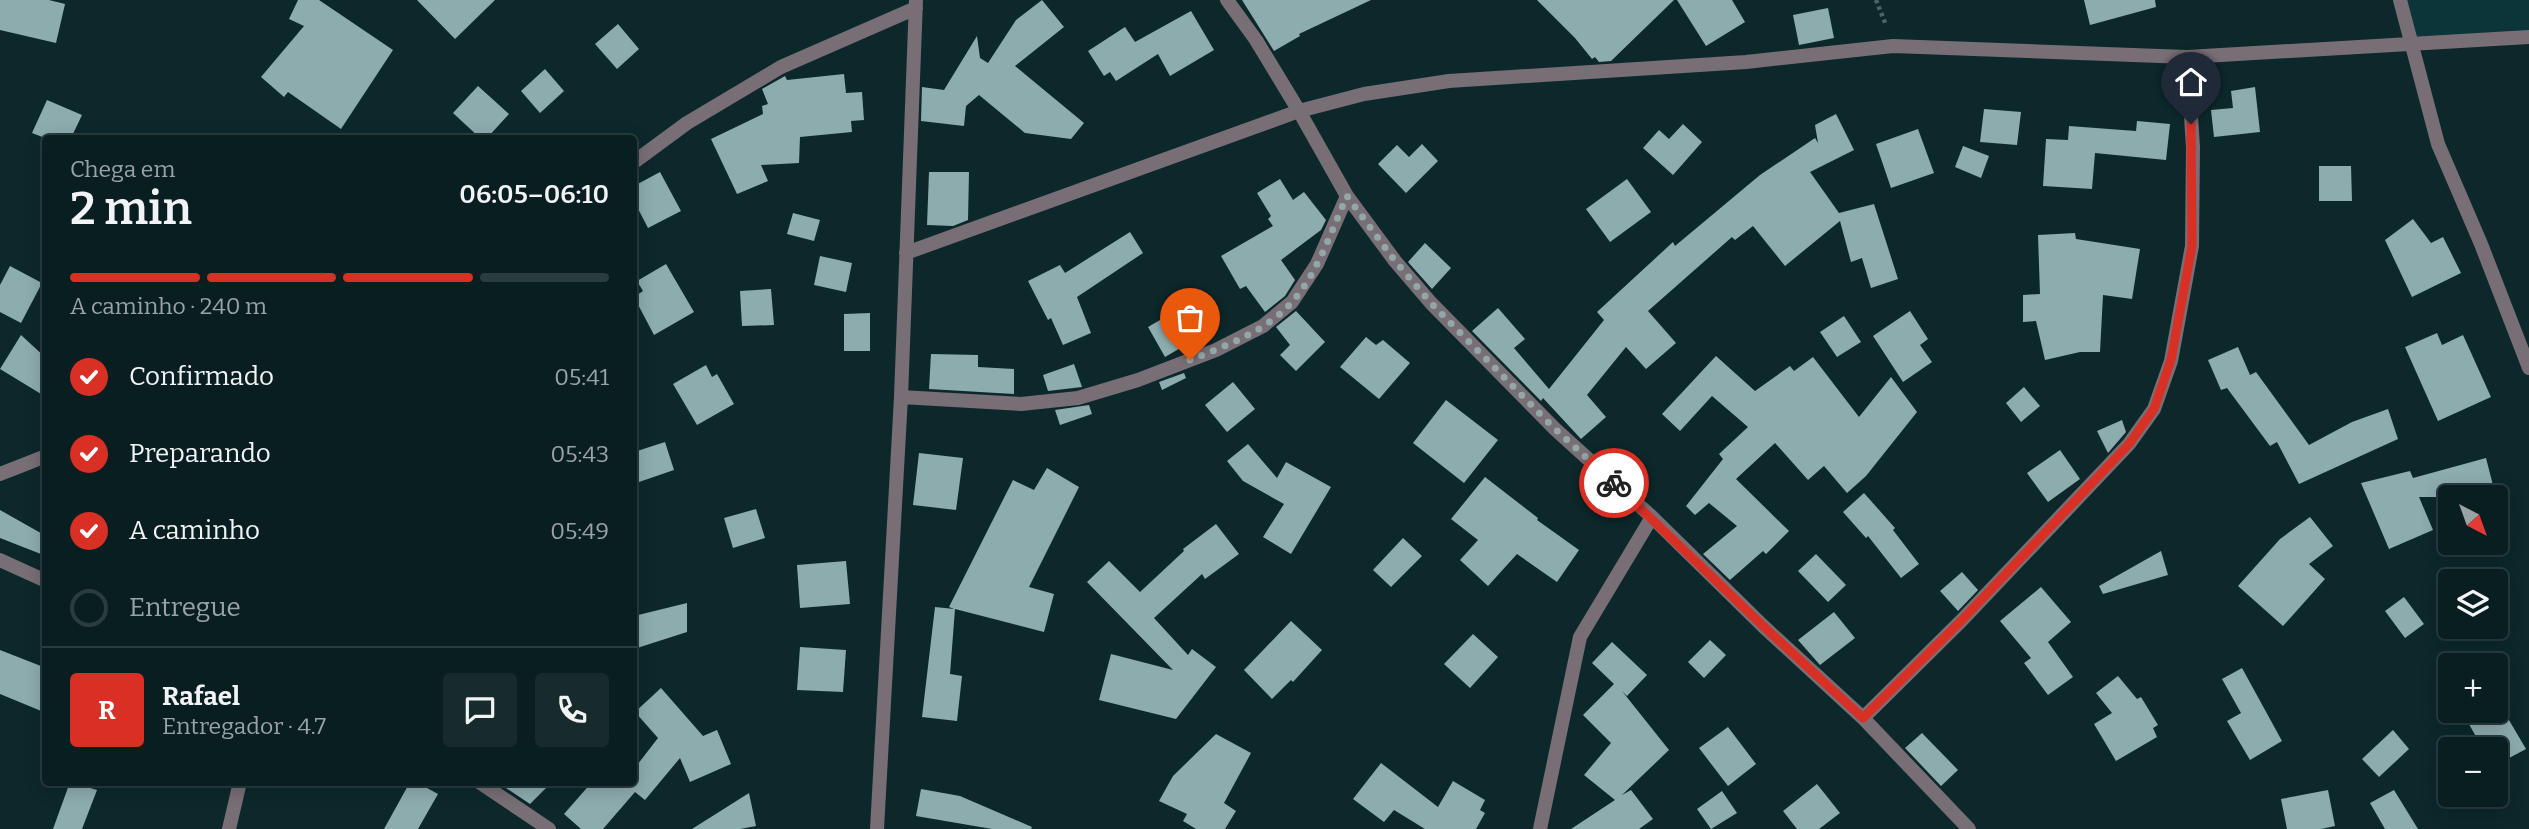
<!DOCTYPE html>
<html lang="pt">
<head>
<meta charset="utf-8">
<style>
	body { margin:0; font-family:Bitter,serif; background:#172b2d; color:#f1f3f6; height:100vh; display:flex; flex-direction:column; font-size:26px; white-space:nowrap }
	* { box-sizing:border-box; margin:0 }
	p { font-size:23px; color:#99a2a5 }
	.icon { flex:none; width:38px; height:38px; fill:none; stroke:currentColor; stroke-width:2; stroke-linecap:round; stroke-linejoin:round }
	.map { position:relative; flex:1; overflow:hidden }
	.sheet { position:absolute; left:42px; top:135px; width:595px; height:651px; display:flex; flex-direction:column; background:#091e20; border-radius:7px; box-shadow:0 4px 18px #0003,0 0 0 2px #293c3e }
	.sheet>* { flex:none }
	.needle { width:46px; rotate:139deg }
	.buttons { position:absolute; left:2438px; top:485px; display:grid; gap:14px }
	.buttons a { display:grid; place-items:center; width:70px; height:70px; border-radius:7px; background:#091e20; box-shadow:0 4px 18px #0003,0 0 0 2px #293c3e; font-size:35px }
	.pin { position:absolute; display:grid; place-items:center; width:60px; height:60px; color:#fff; margin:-72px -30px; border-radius:50% 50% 50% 0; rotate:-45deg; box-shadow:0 0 7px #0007 }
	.pin .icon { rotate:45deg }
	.courier { position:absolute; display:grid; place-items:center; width:70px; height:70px; margin:-35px; border:5px solid #d93025; border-radius:50%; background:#fff; color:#222; box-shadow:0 2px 9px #0007 }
	.headline em { font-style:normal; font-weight:600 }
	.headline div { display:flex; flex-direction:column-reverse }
	.headline { display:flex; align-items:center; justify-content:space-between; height:119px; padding:0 28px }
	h1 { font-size:46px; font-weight:600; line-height:52px }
	.bar { display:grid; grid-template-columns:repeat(4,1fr); gap:10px 7px; align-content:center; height:84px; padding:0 28px }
	.bar i { height:9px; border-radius:5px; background:#293c3e }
	.bar .current { background:#d93025 }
	.bar p { grid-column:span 4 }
	.line { display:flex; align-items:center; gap:18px; padding:0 28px; border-top:2px solid #293c3e }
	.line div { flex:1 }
	.round { display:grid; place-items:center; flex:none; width:74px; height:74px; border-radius:7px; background:#172b2d }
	ol { padding:0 28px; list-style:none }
	li { display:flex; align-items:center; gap:21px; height:77px }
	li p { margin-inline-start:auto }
	li .icon { padding:7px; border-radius:50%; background:#d93025; color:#fff; stroke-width:4 }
	li:last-child { color:#99a2a5 }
	li i { width:38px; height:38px; border:4px solid #293c3e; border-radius:50% }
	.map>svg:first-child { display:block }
	.built { fill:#0b3539 }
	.building { fill:#8dacae }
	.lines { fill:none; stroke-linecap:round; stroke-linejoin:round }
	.path { stroke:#4d6568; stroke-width:4.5; stroke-dasharray:3.5 3.5; stroke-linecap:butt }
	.street { stroke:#786e75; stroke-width:14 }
	.done { stroke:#93a7a9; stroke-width:7; stroke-dasharray:0 12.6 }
	.route { stroke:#d93025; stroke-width:9 }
</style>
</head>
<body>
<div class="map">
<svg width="2529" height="829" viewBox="0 0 2529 829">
	<rect width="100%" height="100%" fill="#0c282b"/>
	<path class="built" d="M2399,0h130v37l-118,8z"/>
	<path class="building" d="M0,0h49l16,4 -9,39 -56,-13z
		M298,0h21l74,50 -52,79 -53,-37 -4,5 -23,-20 43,-51 -15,-7z
		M417,0h78l-40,39z
		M1042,0l22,27 -49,39 69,57 -13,16 -46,-6 -46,-38 -13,11 -2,20 -43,-5 1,-34 22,3 33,-54 3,22 8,5 28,-43z
		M1242,0h129l-72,34 1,2 -26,15z
		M1537,0h137l-63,61 -12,1 -4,-5 -3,2 -17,-21z
		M1677,0h55l13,22 -39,24z
		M2084,0h71l1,7 -66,18z
		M1828,8l6,30 -35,7 -6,-30z
		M1191,11l23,39 -44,26 -12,-22 -42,27 -6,-9 -6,4 -16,-25 37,-24 10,15z
		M618,24l21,25 -22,20 -22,-25z
		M545,69l19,22 -24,22 -19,-22z
		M844,74l2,19 16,-1 2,28 -13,1 1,11 -52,5 -1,26 -38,2 7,16 -31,13 -26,-55 52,-25 -1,-8 6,-2 -6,-15 23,-13 2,4z
		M478,86l31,28 -22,24h-7l-27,-25z
		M2255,87l5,45 -46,5 -3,-27 22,-2 -2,-17z
		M47,100l35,15 -11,23h-26l-13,-5z
		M1984,109l37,3 -4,33 -37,-3z
		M1836,114l18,36 -44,22 29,41 35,-9 24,75 -27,9 -9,-30 -11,4 -11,-41 -55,45 -32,-40 -18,14 -3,-3 -84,74 28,32 -30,26 -20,-22 -39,48 19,22 -25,22 -38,-41 -2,3 -69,-70 26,-23 27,31 -11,9 35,41 55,-69 -7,-8 76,-70 2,4 85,-71 55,-37 3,5 -3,-18z
		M2137,121l33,3 -4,36 -71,-7 -3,36 -49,-3 3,-47 22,1 1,-14 67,5z
		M1683,124l19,18 -29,33 -30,-27 16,-18 10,9z
		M1918,129l16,44 -43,15 -15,-44z
		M1422,144l16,17 -32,32 -28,-29 19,-19 12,12z
		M1963,146l26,10 -8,22 -26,-11z
		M2319,166h32l1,35h-33z
		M660,172l21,39 -33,17 -14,-27v-15z
		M929,172h40l-1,48 -15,6 -26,-1z
		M1280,179l13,21 11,-8 22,28 -5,10 -40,30 14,20 -10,16 -20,16 -19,-26 -6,3 -19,-33 52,-30 -5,-7 3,-3 -14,-23z
		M1627,179l24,33 -41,30 -24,-33z
		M793,213l27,7 -6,21 -27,-7z
		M2413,219l18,24 12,-6 18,36 -49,24 -27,-57z
		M1130,232l13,21 -66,44 14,36 -28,12 -12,-27 -3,2 -20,-39 32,-16 5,8z
		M2075,233l1,6 64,10 -8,50 -29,-4 -3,57h-20l-35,8 -9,-39 -13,1v-27l17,-1 -2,-59z
		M1425,243l26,25 -19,21 -24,-27z
		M820,256l32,7 -6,29 -32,-7z
		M666,264l28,48 -40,23 -20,-38 9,-6 -6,-10z
		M10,266l32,17 -21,40 -21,-11v-27z
		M771,289l3,36 -32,1 -2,-35z
		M1186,305l17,30 -38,22 -17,-30z
		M1296,311l29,31 -29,29 -16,-16 10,-10 -14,-18z
		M1910,311l18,28 -8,6 12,17 -29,20 -30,-46z
		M870,313v38h-26v-37z
		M1844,316l17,26 -24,15 -17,-25z
		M2437,333l5,12 21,-10 28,62 -53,24 -33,-74z
		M21,335l25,23v39l-46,-28z
		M1366,337l10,8 7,-5 27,23 -31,36 -39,-32z
		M2238,347l12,28 6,-3 53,73 43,-23 36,-13 10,30 -99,45 -22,-42 -7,4 -43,-58 -6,2 -13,-30z
		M931,354l47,1v12l36,2v25l-85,-5z
		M1716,356l39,35 35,-25 4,5 19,-14 46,60 32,-40 26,35 -51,64 -19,17 -23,-27 -16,14 -33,-37 -39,36 53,52 -23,23 -3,-3 -33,29 -27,-26 34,-28 -28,-23 -14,12 -9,-9 37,-47 -4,-5 29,-27 -36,-31 -32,35 -18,-17z
		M1074,364l8,23 -34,4 -5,-16z
		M706,365l6,12 5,-3 17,30 -37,21 -24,-41z
		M1184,373l2,5 -24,12 -3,-8z
		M1233,382l22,27 -28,23 -22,-27z
		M2024,387l16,19 -19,16 -15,-19z
		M1446,400l52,40 -34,43 -51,-40z
		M1089,405l3,9 -32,11 -5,-15z
		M2122,420l4,12 -18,21 -11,-22z
		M665,442l9,28 -35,12 -5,-17v-13z
		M1248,444l29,34 9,-16 45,25 -40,67 -28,-17 21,-33 -41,-23 -16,-20z
		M2060,450l20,29 -32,23 -21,-29z
		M919,453l44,5 -7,52 -43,-5z
		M2486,458l10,39h-77l14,33 -44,19 -28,-66 49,-12 3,7z
		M1047,468l32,19 -50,100 25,7 -10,38 -89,-23 -5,65 12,2 -5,45 -35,-4 13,-110 19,2 -5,-2 64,-127 21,10z
		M1485,477l53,41 -1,2 42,30 -22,32 -40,-28 -29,32 -28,-26 18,-20 -27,-21z
		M1864,493l31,35 -2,2 26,34 -18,14 -33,-42 -2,2 -23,-26z
		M756,509l9,29 -32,10 -9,-30z
		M0,510l46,26v20l-46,-18z
		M2310,517l23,29 -24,18 16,15 -42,47 -45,-40 42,-47z
		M1216,524l23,30 -34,25 -3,-5 -48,44 34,37 4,-6 24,18 -40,52 -77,-19 12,-46 62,16 -86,-88 22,-21 31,31 44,-41 -1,-2z
		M1403,538l19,18 -31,31 -18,-17z
		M2161,551l7,24 -65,19 -4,-8z
		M1816,554l30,31 -18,17 -30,-31z
		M846,561l4,43 -50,4 -3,-43z
		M1962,572l16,18 -20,21 -18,-20z
		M2041,587l30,35 -23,20 25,35 -25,18 -24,-32 7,-5 -31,-37z
		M2404,597l20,27 -19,14 -20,-27z
		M687,603v29l-53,17v-33z
		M1834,612l21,26 -35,27 -22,-25z
		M1291,621l31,29 -29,32 -2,-2 -19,19 -28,-29z
		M1473,634l25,23 -28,31 -26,-24z
		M1710,640l16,15 -22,23 -16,-16z
		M1612,642l35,33 -20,21 -5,-5 47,59 -47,45 9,-5 22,29 -14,10h-68l44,-29 -31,-25 27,-32 -28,-28 31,-31 -22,-21z
		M800,647l46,3 -3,42 -46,-2z
		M0,650l46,18v45l-46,-19z
		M2242,668l40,73 -32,19 -23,-39 14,-8 -19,-34z
		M2118,676l19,23 4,-2 17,28 -5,3 4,9 -41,24 -22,-37 18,-11 -16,-20z
		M661,688l42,48 14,-6 14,34 -41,18 -10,-24 -35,42 -10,-8 -32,37h-22l-17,-15 28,-32h42v-13l24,-31 -23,-26z
		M2496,698l30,51 -30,16v-16h-13l-22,-39h35z
		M1728,727l28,37 -28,22 -29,-38z
		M2393,730l16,19 -30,28 -17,-18z
		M1922,733l36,37 -17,16 -36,-38z
		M1216,734l35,19 -27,50 12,8 -11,18h-29l-13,-8 4,-7 -28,-13 14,-25z
		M1381,763l57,44 15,-26 32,19 -5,10 5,3 -9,16h-51l-31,-19 -10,12 -31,-23z
		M70,782l27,8 -15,39h-29z
		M410,782h6l22,12 -20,35h-34z
		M497,782h55l-22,22z
		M1817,784l23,29 -21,16h-22l-14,-18z
		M921,789l39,7 72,31 -1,2h-39l-76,-13z
		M2328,790l7,36 -14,3h-34l-6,-30z
		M2394,790l24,39h-33l-15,-26z
		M1722,791l15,22 -26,16 -14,-20z
		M749,793l7,33 -16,3h-48z"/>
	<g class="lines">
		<path class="path" d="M1876,0l10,25"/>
		<path class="street" d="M1227,0l29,40 43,71 48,85 48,65 36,42 124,126 97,88 111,109 100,92 106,111
			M2400,0l38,144 43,100 48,124
			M634,162l53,-39 94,-56 135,-59
			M906,253l393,-142 65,-17 85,-13 297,-19 147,-16 294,11 342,-20
			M901,397l120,7 57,-6 60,-18 78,-30 47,-24 29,-24 25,-38 30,-68
			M0,474l46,-18
			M0,560l46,21
			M1863,718l99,-98 167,-176 25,-35 17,-48 21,-115 1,-99 -6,-90
			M479,782l70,47
			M229,829l11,-47
			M877,829l24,-432 15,-397
			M1540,829l40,-192 72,-120"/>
	</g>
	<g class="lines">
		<path class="done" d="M1190,360c35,-14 77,-29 102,-58 26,-29 39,-71 55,-106l48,65 36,42 124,126 59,54"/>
		<path class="route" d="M1614,483l149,143 100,92 99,-98 167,-176 25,-35 17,-49 21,-114 -1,-122"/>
	</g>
</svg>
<div class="buttons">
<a><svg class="needle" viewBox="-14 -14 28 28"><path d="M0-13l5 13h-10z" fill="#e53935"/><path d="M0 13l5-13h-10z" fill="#99a2a5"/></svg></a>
<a><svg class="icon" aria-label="layers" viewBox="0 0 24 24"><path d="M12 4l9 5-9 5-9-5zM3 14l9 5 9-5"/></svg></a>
<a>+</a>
<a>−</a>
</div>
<div class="pin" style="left:1190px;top:360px;background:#ea580c"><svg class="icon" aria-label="bag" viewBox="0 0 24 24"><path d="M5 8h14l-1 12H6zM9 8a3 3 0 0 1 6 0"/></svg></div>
<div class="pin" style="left:2191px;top:124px;background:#1f2937"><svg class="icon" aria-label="home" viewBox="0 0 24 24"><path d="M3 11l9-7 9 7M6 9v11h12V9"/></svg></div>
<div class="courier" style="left:1614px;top:483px"><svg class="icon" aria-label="bike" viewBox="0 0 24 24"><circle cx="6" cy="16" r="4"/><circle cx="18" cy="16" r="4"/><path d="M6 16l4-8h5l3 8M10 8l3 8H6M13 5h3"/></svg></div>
<section class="sheet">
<div class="headline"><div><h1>2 min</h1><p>Chega em</p></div><em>06:05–06:10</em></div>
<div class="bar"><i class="current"></i><i class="current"></i><i class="current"></i><i></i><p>A caminho · 240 m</p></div>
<ol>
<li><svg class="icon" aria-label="check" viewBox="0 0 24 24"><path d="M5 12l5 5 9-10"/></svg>Confirmado<p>05:41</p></li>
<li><svg class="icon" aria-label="check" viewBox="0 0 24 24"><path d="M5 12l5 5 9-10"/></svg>Preparando<p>05:43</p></li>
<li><svg class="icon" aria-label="check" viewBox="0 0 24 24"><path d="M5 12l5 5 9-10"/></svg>A caminho<p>05:49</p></li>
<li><i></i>Entregue</li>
</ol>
<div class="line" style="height:126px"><b class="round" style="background:#d93025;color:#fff">R</b><div><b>Rafael</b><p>Entregador · 4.7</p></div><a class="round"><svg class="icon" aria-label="chat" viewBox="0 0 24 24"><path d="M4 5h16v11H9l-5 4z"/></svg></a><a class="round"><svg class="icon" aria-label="phone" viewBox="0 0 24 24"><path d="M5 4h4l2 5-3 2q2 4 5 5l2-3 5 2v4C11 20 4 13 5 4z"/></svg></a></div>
</section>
</div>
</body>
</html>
